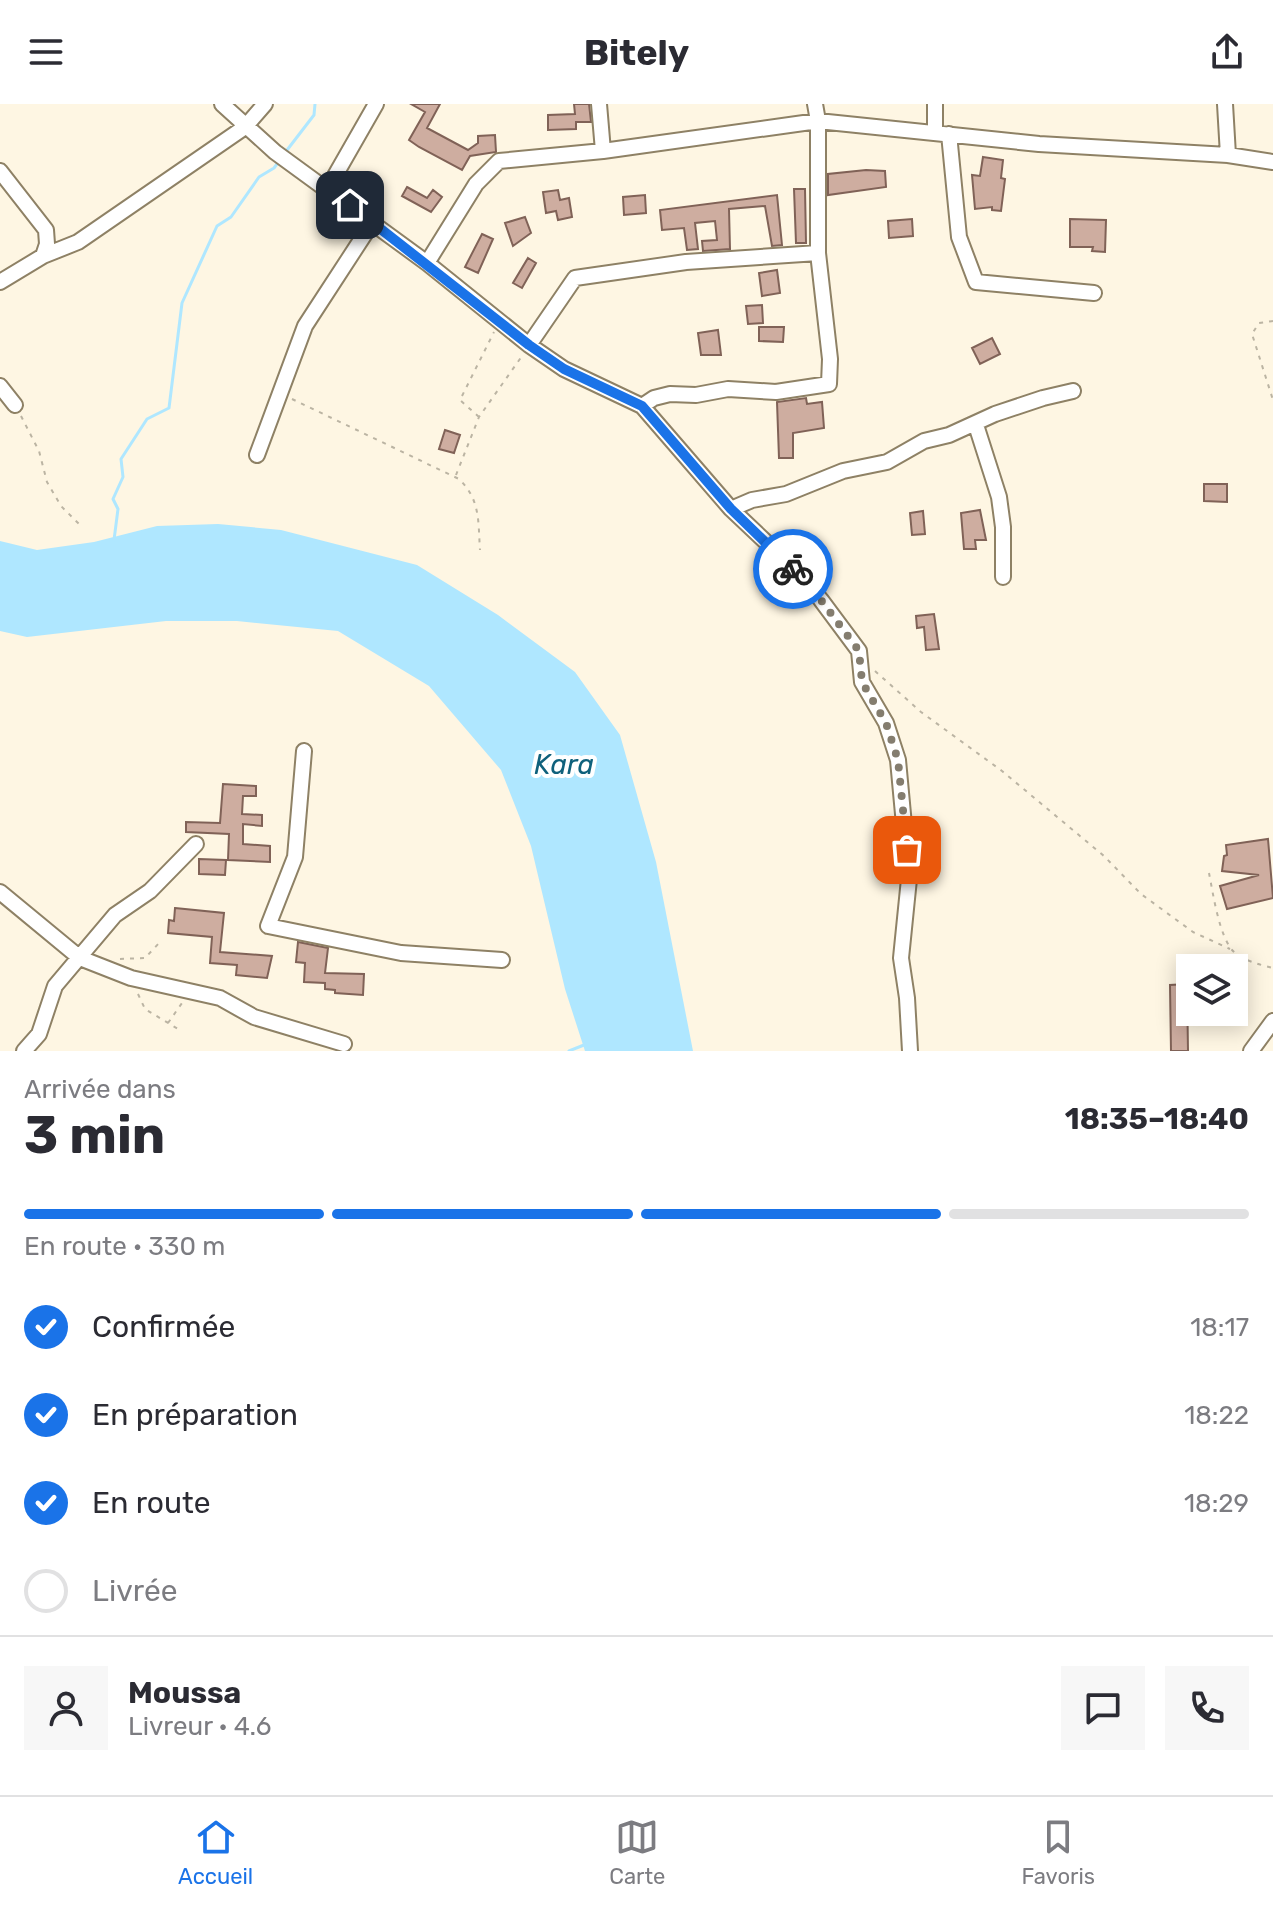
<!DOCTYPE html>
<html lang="fr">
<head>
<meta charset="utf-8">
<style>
	body { margin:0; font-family:Rubik,sans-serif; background:#f7f7f7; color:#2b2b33; height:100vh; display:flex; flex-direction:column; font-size:30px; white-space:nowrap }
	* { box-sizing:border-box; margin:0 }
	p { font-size:26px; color:#7c7c81 }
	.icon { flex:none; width:44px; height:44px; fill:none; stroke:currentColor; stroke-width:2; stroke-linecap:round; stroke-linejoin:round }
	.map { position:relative; height:947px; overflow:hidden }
	.drawer { display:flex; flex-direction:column; background:#fff; flex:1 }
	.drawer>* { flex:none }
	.buttons { position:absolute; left:1176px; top:850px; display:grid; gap:16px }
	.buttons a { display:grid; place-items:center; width:72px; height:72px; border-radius:0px; background:#fff; box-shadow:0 4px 20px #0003; font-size:40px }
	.pin { position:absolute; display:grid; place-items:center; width:68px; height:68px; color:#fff; margin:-34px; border-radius:16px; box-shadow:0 4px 12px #0006 }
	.courier { position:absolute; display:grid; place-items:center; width:80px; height:80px; margin:-40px; border:6px solid #1a73e8; border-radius:50%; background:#fff; color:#222; box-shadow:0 2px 10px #0007 }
	.overview em { font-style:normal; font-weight:700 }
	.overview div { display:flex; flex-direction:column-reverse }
	.overview { display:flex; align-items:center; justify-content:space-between; height:136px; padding:0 24px }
	h1 { font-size:52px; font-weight:700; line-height:60px }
	.bar { display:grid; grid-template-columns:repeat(4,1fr); gap:12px 8px; align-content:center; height:96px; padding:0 24px }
	.bar i { height:10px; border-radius:6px; background:#e1e1e2 }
	.bar .selected { background:#1a73e8 }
	.bar p { grid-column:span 4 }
	.line { display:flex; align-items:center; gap:20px; padding:0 24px; border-top:2px solid #e1e1e2 }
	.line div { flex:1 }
	.round { display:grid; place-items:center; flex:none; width:84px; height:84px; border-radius:0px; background:#f7f7f7 }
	ol { padding:0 24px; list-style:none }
	li { display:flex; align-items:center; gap:24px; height:88px }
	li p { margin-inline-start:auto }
	li .icon { padding:8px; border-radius:50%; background:#1a73e8; color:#fff; stroke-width:4 }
	li:last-child { color:#7c7c81 }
	li i { width:44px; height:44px; border:4px solid #e1e1e2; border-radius:50% }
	header { display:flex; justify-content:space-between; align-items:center; height:104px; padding:0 24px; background:#fff; font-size:36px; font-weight:700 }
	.menu { display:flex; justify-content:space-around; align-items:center; height:112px; border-top:2px solid #e1e1e2; background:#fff; font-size:22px; color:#7c7c81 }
	.menu a { display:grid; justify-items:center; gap:4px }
	.menu .selected { color:#1a73e8 }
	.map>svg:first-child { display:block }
	.water { fill:#afe7ff }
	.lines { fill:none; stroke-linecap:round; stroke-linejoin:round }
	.stream { stroke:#afe7ff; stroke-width:3 }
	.building { fill:#ceada0; stroke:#806257; stroke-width:2 }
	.street-casing { stroke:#8e8165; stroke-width:18 }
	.path { stroke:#bbb4a3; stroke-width:2; stroke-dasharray:4 6; stroke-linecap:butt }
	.street { stroke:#fff; stroke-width:14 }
	.done { stroke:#847d6f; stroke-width:8; stroke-dasharray:0 14.4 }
	.route { stroke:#1a73e8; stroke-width:10 }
	.labels { text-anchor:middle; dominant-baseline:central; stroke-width:8; stroke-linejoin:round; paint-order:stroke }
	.water-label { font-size:28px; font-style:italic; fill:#0f617c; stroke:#fff }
</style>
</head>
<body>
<header><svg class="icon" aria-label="menu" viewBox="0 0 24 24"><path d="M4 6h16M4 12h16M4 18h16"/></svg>Bitely<svg class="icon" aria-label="share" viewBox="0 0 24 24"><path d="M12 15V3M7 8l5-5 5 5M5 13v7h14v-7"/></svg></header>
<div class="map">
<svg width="1273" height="947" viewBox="0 0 1273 947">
	<rect width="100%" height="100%" fill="#fef6e3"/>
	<path class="water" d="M218,420l63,6 136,35 81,50 77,57 45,63 36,127 37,189h-108l-20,-62 -34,-143 -30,-76 -72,-84 -91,-55 -101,-10h-71l-139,16 -27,-6v-90l37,9 57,-8 63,-16z"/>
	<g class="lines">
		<path class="stream" d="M284,50l30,-39 1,-11
			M114,436l4,-31 -5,-10 10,-22 -2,-18 26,-40 22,-11 13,-105 35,-77 14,-9 28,-40 15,-9 6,-8
			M569,947l15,-6"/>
	</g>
	<path class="building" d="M411,0h29l-13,24 41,22 10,-7v-7l17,-1 1,17 -26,4 -8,14 -43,-23 -10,-7 16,-28z
		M574,0h15l2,18h-15v7l-28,1v-15l27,-1z
		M983,53l20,3 -2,18 4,1 -4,32 -9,-1v-3l-17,2 -3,-34 8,1z
		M866,66l19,1 1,16 -58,8v-21z
		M407,83l20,11 6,-8 9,7 -11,15 -29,-16z
		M794,85h11l1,54h-10z
		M558,86l2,10 9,-2 3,19 -14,3 -2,-9 -10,2 -3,-21z
		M645,91l1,18 -22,2 -1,-18z
		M777,91l5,50 -10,1 -7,-40 -36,3 1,40 -27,2 -1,-10 15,-1 -2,-19 -20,2 3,26 -11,1 -3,-22 -22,2 -2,-20z
		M525,113l6,16 -18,13 -8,-23z
		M912,115l1,17 -24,2 -1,-17z
		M1070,115l36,1 -1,32 -13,-1 1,-4h-23z
		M482,130l11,5 -15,34 -13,-6z
		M528,154l8,5 -14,25 -9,-5z
		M777,166l3,23 -18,3 -3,-23z
		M762,201l1,18 -15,1 -2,-18z
		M759,223h25l-1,15 -24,-1z
		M718,226l3,25h-20l-3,-22z
		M992,234l8,16 -20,10 -8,-16z
		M806,294l1,6 15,-2 2,26 -31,5v25h-14l-2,-56z
		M445,326l15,5 -6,18 -15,-4z
		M1204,380h23v18l-23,-1z
		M980,406l6,30h-11l1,9h-12l-3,-36z
		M923,407l2,23 -13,1 -2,-22z
		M934,510l5,35 -13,1 -2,-23 -7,1 -1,-12z
		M223,680l33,2v10h-13l-1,18 20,1v11l-19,-2v20l27,2v16l-42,-2 1,-26 -43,-2v-10l34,1z
		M1268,735l5,59 -46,11 -7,-23 39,-11 -37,-4 2,-15 3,-1 -1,-10z
		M199,755l27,1 -1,15 -26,-1z
		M175,804l49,5 -4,39 52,4 -5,22 -31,-3 1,-10 -27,-2 2,-26 -44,-4 1,-13 5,1z
		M298,838l30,6 -3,25 39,1 -1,21 -28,-2v-3l-10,-1v-6l-21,-1 1,-19 -9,-1z
		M1187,880l1,67h-17l-1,-66z"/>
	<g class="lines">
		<g class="street-casing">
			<path id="street" d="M222,0l53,48 152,111 102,82 35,24 78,37 89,103 72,68 18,23 38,51 3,31 24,41 12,37 11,119 -8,79 6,40 3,53
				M599,0l4,47
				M935,0v29
				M1225,0l3,51
				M949,30l10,103 17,45 118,11
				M0,67l46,59 1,14 -4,12 -43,26
				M328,84l48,-84
				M43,152l35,-14 167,-115 20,-23
				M427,159l49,-79 23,-23 104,-10 215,-30 221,23 189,11 45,7
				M529,241l46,-67 111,-16 132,-9
				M0,282l15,19
				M642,302l12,-8 16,-4 26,1 32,-6 48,3 53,-8 1,-25 -12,-106v-132l-3,-17
				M976,321l23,72 4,30v50
				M257,351l48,-129 67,-103
				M731,405l21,-9 34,-6 57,-23 44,-9 37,-21 25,-6 46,-21 48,-16 30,-7
				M304,647l-9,106 -27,69 133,27 101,7
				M0,788l80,66 51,20 89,20 34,19 90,27
				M24,947l15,-17 16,-48 60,-71 35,-24 46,-47
				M1251,947l22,-30"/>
		</g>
		<path class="path" d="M1273,217l-14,2 -7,11 21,66
			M292,295l167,80c22,21 19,44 21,71
			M21,312l18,35 8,31 14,24 20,20
			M479,313l-19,-17 34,-68
			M456,371l23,-58 43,-61
			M875,567l46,41 81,59 102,85 37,38 52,38 37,17
			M1209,769c4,20 10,63 24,78 8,9 28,14 40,17
			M120,855l25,-1 15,-16
			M138,890l7,15 33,20
			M168,919l14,-20"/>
		<use href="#street" class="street"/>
	</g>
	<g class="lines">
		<path class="done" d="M793,465l28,31 38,51 3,31 24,41 12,37 9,90"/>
		<path class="route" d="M350,101l179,140 35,24 78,37 89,103 62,60"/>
	</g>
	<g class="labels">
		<g class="water-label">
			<text x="564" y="660">Kara</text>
		</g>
	</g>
</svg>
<div class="buttons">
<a><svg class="icon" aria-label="layers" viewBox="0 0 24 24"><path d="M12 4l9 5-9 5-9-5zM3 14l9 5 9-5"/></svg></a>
</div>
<div class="pin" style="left:907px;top:746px;background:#ea580c"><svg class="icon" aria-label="bag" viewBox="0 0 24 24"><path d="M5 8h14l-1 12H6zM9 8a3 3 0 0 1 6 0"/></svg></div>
<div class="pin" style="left:350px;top:101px;background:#1f2937"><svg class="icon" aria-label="home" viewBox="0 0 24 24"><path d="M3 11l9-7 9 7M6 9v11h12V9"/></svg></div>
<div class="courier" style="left:793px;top:465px"><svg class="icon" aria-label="bike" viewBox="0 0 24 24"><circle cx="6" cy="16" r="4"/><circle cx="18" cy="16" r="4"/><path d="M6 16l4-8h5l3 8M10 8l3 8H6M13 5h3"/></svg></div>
</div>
<section class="drawer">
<div class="overview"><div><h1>3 min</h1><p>Arrivée dans</p></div><em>18:35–18:40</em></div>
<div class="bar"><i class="selected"></i><i class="selected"></i><i class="selected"></i><i></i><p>En route · 330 m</p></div>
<ol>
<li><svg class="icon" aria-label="check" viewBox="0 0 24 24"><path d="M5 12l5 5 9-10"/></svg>Confirmée<p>18:17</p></li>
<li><svg class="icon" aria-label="check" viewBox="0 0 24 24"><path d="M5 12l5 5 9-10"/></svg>En préparation<p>18:22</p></li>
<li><svg class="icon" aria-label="check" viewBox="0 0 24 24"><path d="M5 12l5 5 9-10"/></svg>En route<p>18:29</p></li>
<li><i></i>Livrée</li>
</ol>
<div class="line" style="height:144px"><a class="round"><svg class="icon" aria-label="person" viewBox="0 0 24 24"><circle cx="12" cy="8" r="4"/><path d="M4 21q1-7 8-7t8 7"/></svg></a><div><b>Moussa</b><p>Livreur · 4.6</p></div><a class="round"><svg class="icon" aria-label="chat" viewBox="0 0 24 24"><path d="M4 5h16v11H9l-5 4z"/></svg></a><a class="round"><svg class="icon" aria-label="phone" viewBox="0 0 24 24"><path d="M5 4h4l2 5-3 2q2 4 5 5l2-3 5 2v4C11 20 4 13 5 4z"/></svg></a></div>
</section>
<nav class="menu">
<a class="selected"><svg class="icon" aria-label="home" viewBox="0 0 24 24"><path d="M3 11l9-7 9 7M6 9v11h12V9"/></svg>Accueil</a>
<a><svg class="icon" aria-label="map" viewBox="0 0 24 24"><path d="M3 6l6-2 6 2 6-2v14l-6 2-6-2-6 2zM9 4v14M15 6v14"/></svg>Carte</a>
<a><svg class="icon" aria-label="saved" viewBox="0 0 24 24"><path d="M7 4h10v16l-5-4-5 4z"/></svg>Favoris</a>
</nav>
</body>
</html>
